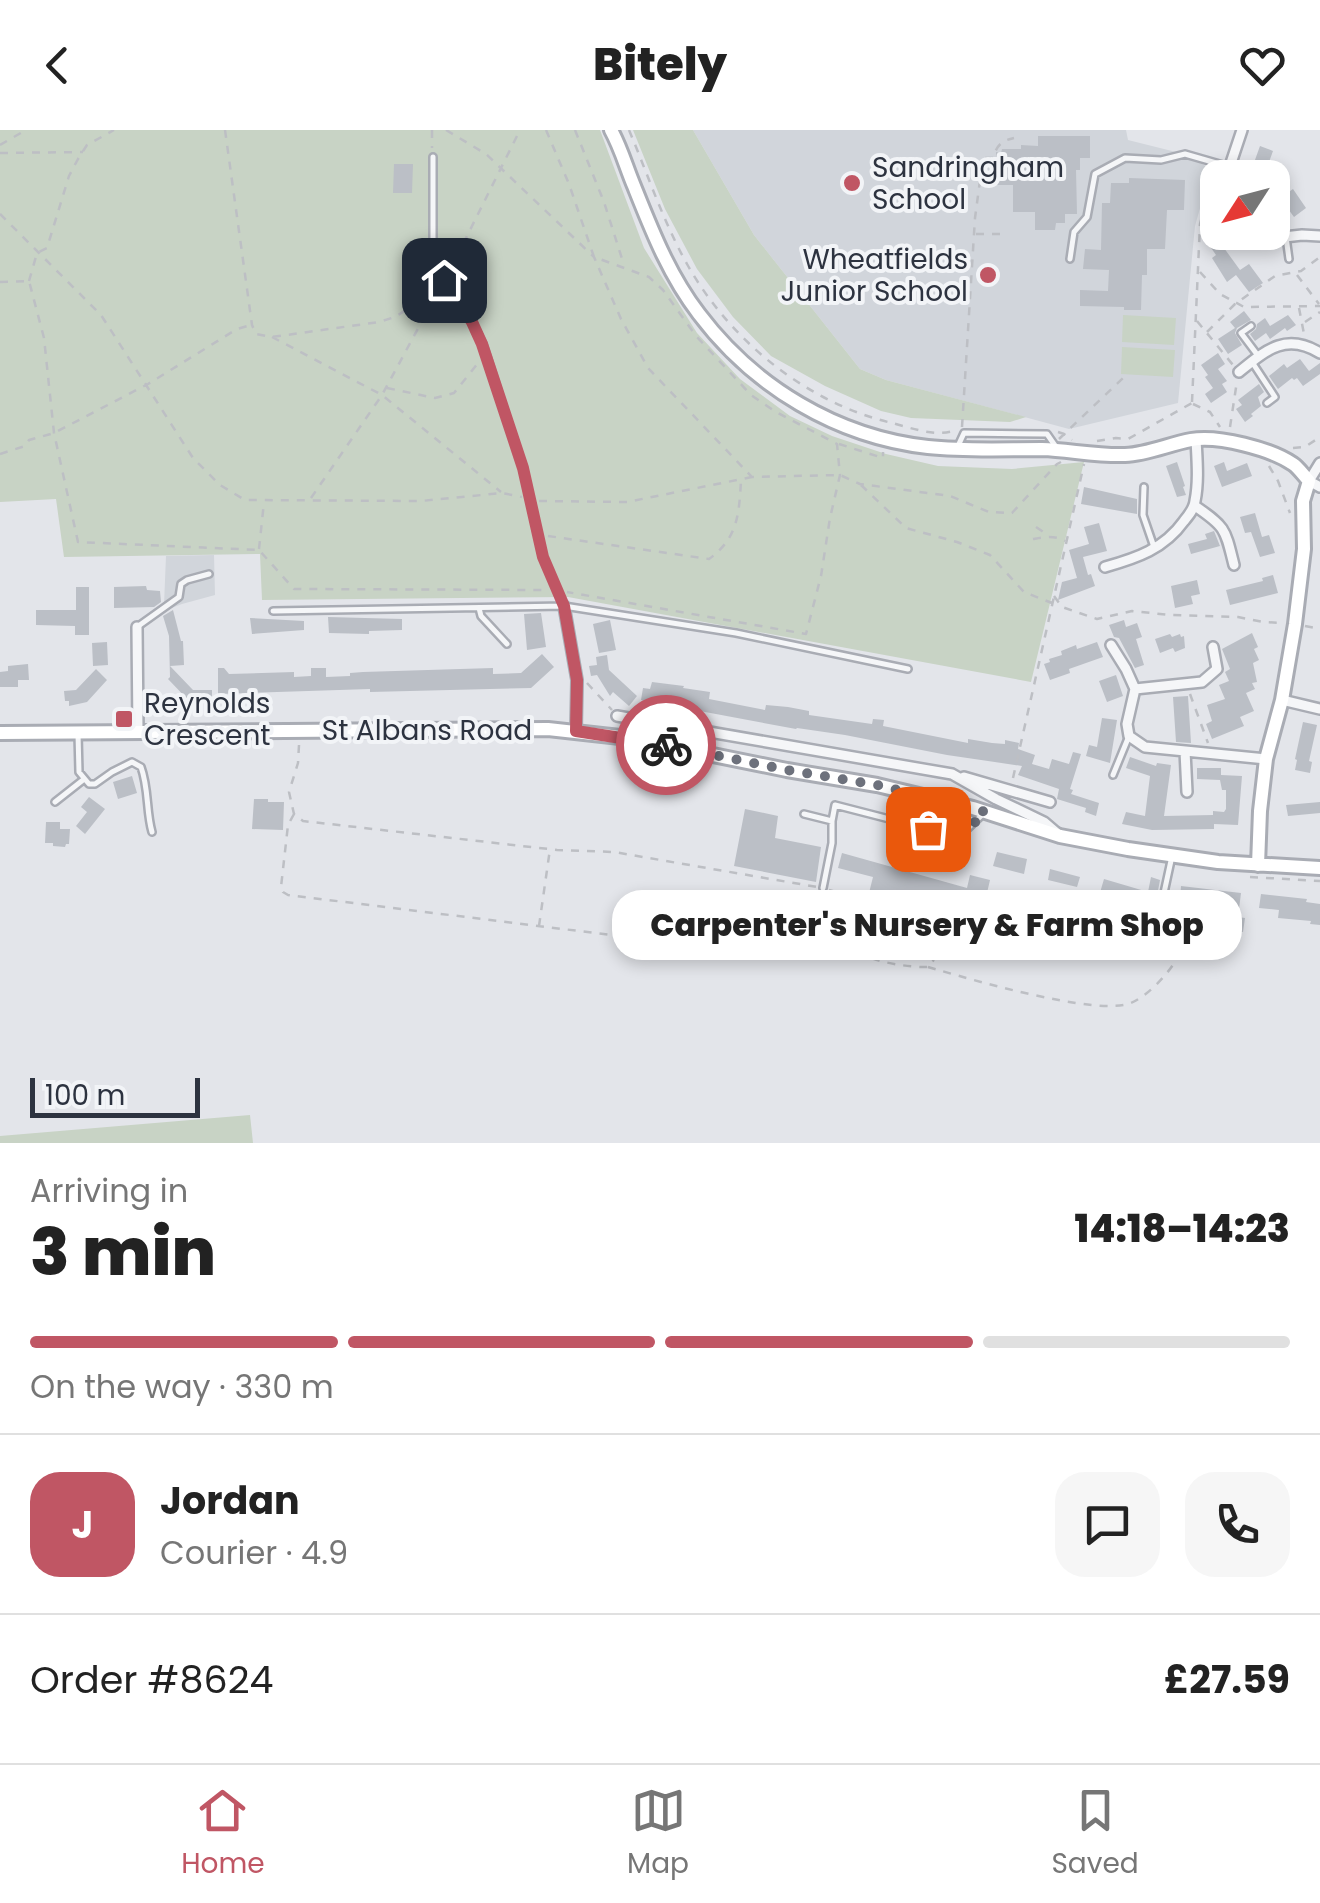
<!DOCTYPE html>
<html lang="en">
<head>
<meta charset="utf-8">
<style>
	body { margin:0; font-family:Poppins,sans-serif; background:#f6f6f6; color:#222; height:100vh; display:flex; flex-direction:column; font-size:38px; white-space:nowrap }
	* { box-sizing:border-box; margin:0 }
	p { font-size:32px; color:#767676 }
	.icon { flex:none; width:55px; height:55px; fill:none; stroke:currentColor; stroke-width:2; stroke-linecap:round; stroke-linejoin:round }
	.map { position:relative; height:1013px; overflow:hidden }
	.details { display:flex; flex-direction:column; background:#fff; flex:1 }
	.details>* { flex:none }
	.needle { width:65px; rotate:234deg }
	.tools { position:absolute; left:1200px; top:30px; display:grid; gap:20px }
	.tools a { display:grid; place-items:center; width:90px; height:90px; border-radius:20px; background:#fff; box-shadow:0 5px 15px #0003; font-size:50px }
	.scale { position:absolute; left:30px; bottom:25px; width:170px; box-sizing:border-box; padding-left:10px; border:5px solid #2d3340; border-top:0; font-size:28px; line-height:35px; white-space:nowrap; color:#2d3340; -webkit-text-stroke:8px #f2f4f7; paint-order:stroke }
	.pin { position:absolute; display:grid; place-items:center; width:85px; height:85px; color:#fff; margin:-42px; border-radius:20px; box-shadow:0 5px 15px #0006 }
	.courier { position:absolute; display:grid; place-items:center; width:100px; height:100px; margin:-50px; border:8px solid #c05664; border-radius:50%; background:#fff; color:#222; box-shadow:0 2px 12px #0007 }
	.bubble { position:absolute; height:70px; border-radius:30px; background:#fff; box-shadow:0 5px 15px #0003; font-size:32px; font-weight:800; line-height:70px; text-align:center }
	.headline em { font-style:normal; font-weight:800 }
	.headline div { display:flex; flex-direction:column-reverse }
	.headline { display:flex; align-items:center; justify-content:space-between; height:170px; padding:0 30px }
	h1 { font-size:65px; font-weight:800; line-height:75px }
	.bar { display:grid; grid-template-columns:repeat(4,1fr); gap:15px 10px; align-content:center; height:120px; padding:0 30px }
	.bar i { height:12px; border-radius:8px; background:#e0e0e0 }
	.bar .on { background:#c05664 }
	.bar p { grid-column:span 4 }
	.line { display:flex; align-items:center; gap:25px; padding:0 30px; border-top:2px solid #e0e0e0 }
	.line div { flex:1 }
	.round { display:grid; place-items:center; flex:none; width:105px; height:105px; border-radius:30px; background:#f6f6f6 }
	header { display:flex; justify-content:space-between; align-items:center; height:130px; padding:0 30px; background:#fff; font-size:45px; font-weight:800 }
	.menu { display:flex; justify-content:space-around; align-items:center; height:140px; border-top:2px solid #e0e0e0; background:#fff; font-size:28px; color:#767676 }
	.menu a { display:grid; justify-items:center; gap:5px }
	.menu .on { color:#c05664 }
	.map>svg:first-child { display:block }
	.built { fill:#d1d5db }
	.green { fill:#c8d3c5 }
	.building { fill:#bbbfc6 }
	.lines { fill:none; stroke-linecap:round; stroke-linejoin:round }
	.lane-casing { stroke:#a9acb4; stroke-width:10 }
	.street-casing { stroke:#a9acb4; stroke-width:14 }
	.secondary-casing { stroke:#a9acb4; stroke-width:18 }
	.path { stroke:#bdbfc4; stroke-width:2.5; stroke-dasharray:8 8; stroke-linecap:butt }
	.lane { stroke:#f5f6f8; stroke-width:5 }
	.street { stroke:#f5f6f8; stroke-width:9 }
	.secondary { stroke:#fff; stroke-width:12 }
	.done { stroke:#6d717c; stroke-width:10; stroke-dasharray:0 18 }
	.route { stroke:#c05664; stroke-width:12 }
	.poi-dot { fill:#c05664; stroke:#f2f4f7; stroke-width:4 }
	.labels { text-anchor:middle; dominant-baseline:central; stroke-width:8; stroke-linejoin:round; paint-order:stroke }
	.poi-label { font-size:28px; fill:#2d3340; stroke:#f2f4f7; text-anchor:start }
	.street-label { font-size:28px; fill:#2d3340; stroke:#f2f4f7 }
</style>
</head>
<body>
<header><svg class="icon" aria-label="back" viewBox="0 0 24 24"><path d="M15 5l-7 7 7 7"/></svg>Bitely<svg class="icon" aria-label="heart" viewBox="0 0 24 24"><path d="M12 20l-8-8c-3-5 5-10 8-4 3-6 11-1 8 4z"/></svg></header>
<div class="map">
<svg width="1320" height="1013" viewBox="0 0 1320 1013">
	<rect width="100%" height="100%" fill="#e3e5ea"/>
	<path class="built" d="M693,0h433l2,10 56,14 27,15 -16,57 -17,177 -109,26 -183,-49 -26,-11 -106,-134z
		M214,425l1,40 -33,9 -21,8 -9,8 -4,-2 16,-13 2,-49z"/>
	<path class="green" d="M0,0h600l44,118 53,85 43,46 50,37 42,20 54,18 52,12 74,3 72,-7 -53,220 -463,-85 -306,3 -2,-46 -196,3 -8,-58 -56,3z
		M633,0h60l61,105 106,134 26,11 140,37 -16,5 -99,-4 -30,-7 -56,-25 -54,-30 -38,-39 -36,-48 -32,-60z
		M1123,185l53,3 -2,27 -52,-3z
		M1122,217l53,3 -2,27 -52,-3z
		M250,985l3,28h-253v-7z"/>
	<path class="building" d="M1038,6h52v22h-10v12h-4l1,44h-12v9h-9l-1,7h-20v-18h-22v-27h-17v-33l5,1 1,-4h19v-4l17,1z
		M1260,16l13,5 -9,25 -13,-5z
		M394,34h19l-1,29h-19z
		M1129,48l56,2 -1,30h-17l-2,39h-18v26h-5l-1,35h-17v-3l-44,-1v-16l28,1 1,-21 -26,-1 2,-20 16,1 1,-47h8l1,-20h18z
		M1293,59l13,19 -12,9 -14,-19z
		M1215,102h21l2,5 -14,11 16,22 9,-6 14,19 -14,9 -13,-17 -9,7 -15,-24 4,-3 -11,-16z
		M1244,181l7,9 -14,8 -2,5 7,12 -14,9 -10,-15 17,-11 -5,-6z
		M1288,185l8,10 -9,6 -2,-3 -15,11 -4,-6 -11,8 -5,-7 6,-5 1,-5 8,-6 5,8z
		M1218,223l7,11 -7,5 9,12 -5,3 5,8 -16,11 -6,-9 8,-6 -8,-11 3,-2 -7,-10z
		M1300,229l9,12 11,-8v11l-17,12 -6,-8 -3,2 -2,-2 -14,11 -9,-13 15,-12 3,4z
		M1259,254l5,8 -6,5 3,9 -10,8 2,2 -8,6 -9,-13 6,-4 -4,-5z
		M1177,332l8,24 -2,1 3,8 -9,2 -11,-31z
		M1224,332l3,9 20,-8 5,13 -30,11 -8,-21z
		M1084,357l53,12v15l-56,-10z
		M1255,383l7,24 7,-2 6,18 -15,4 -9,-25 -6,1 -5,-16z
		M1099,393l8,28 -24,6 5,18 3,-1 4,12 -37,14 4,-18 15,-4 -8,-28 20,-6 -5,-17z
		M1214,401l6,15 -29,8 -3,-10 19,-5 -2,-5z
		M1273,445l5,18 -48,12 -4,-15 37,-9 -1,-3z
		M1197,450l3,14 -9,2 2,8 -18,4 -4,-22z
		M146,456l1,4 13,1 1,11 -7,5 -40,1v-21z
		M76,457h13v48h-14v-9l-39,-1v-15h40z
		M173,480l8,31h2l1,24 -14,1 23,24h19v12h-22l-22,-23 2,-2 -1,-41 -6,-20z
		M541,483l5,34 -19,3 -3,-36z
		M328,487l74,2v11l-33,1v3l-40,-1z
		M250,488l54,3v9l-52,4z
		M610,490l6,30 -17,3 -6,-29z
		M1124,490l2,7 11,-4 5,14 -6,2 8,26 -9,3 -16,-30 -5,-1 -5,-12z
		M1252,503l6,14 -4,2 5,11 -6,3 4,19 -5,1 3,6 -9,4 8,18 -14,6 4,9 -32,13 -6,-15 6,-3 -5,-16 18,-6 -6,-14 10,-4 -4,-9 5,-3 -8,-20z
		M1170,504l2,3 8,-3 1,3 3,-1 1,12 -10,4 -2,-4 -13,5 -5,-14z
		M107,512l1,23 -15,1 -1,-23z
		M1097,512l6,15 -34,12 1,4 -20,7 -6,-16 6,-2 -1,-3 13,-4 -1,-4 15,-6 1,4z
		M542,524l12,13 -23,21 -161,4v-3l-152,5v-26h6l5,6 65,-2v5l17,-1v-8h15v9l24,-1v-3l13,-1 130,-4v6l28,-1z
		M607,525l2,15 28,26 -8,10 -16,-14 -3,4 -13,-21 -6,1 -2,-10 8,-1 -1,-8z
		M28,534l1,16h-11v7h-18v-15l8,-1v-5z
		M96,539l11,11 -20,22 -18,4v-5h-4l-1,-10 12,-1z
		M1116,545l7,21 -16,6 -8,-21z
		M652,552l32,4 -1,2 27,4 -1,7 56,11 1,-5 22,2 21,4v4l63,9 1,-5 11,1 -1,6 85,17v-4l24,4 13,1v-4l14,3 -1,6 17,6 -3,9 17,5 3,-10 17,5 4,-12 8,2 -11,35 3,1 -2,4 28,9 -3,13 -11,-4 1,-4 -29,-9 2,-10 -41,-14 4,-9 -75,-11 -102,-20 -48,-7 -1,1 -155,-29 2,-12 7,1z
		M1188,566l3,47 -15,-1 -3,-45z
		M1102,588l15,2 -7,43 -24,-7 3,-11 8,2z
		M1303,592l14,3 -8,36 3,1 -2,11 -15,-3 2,-10 -2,-1z
		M1130,627l26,9 1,-3 14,2 -7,51 49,-1v-4l11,1 2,-3v-19h-4l-2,-10 -23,-1v-11h24v7l21,1 -4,49 -24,-1v5l-62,1 -30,-6 4,-12 19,4 5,-40 -24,-8z
		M132,646l5,17 -19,6 -5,-17z
		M89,667l16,12 -20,25 -9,-8 11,-14 -6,-5z
		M254,669h14v3h16l-1,28 -31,-1z
		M1320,672v11l-32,3 -2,-11z
		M745,679l33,7 -3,22 46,9 -5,35 -82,-16z
		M46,692h14v7h10l-1,15h-3l-1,3 -12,-1v-3h-8z
		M997,722l30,7 -3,15 -31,-8z
		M842,723l125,35 3,-13 20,5 -3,13 10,3 -3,10 -6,-1 -11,43 -27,-7 6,-22 -13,-3 3,-10 -29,-8 -5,18 20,6 -9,31 -41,-12 10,-37 -24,-7 5,-20 -35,-9z
		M1050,739l30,8 -3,10 -29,-7z
		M1151,747l9,3 -5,27 -4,2 -7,-2 -4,6 -9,-3 -5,20 -8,-2 6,-25 -25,-7 5,-17 44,13z
		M1181,756l60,7 -3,24 7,1 -2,14 -15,-2 3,-21 -21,-3v8l-18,-3v-5l-8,-1v-4l-4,-1z
		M1261,764l46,5 -1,3 14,2v21l-10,-1 1,-3 -33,-3 1,-8 -20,-2z
		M1133,803l46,8 -3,17 -46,-8z"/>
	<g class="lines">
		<g class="lane-casing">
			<path id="lane" d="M433,27v89l5,19 6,16 28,41 11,22 40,124 20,89 21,49
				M1242,102l7,9
				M1286,107l3,22
				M1070,129l4,-27 13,-15 8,-43 30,-16 36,2 24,-6 45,13
				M1251,196l-10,7 18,24
				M1252,232l23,35 -8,6
				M958,316l6,-13 83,1 9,13
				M1144,357l-1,28 11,32
				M479,478l2,8 26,28
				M273,481l291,-5 172,27 172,36
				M137,497l42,-30 2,-13 6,-4 22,-6
				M78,604l1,38 10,12h6l17,-12 20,-10 9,5c8,22 5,44 11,65
				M1113,645l16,-39
				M55,672l28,-22
				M804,684l28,7 3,-16 124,32 24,-23
				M823,758l9,-45v-22
				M1159,786l13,-60"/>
		</g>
		<g class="street-casing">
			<path id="street" d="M1229,39l13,-39
				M1249,111l53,-6 18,1
				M1239,242c27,-22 47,-40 81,-19
				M1320,333l-11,18 11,6
				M1195,376c31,21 30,23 39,59
				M1105,437c32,-9 59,-18 79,-46 5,-6 10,-12 11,-20 4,-20 2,-41 1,-62
				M564,476l13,74 -1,51
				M137,497l1,105
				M1111,515l15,24 9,20
				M1213,517l4,22 -15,13 -67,7 -8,35 2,12 16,11 121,12
				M1282,570l38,9
				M617,586l335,58 44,25 48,23 14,12
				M1185,621l2,41
				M964,647l86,25"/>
		</g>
		<g class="secondary-casing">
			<path id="secondary" d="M611,0c10,18 15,37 23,56 18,45 35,89 65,128 55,73 138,123 229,133 38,4 76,2 114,2 27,1 55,7 83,6 23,-1 44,-11 66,-15 27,-5 80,9 102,24 6,4 11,12 16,17l-6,20 1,48 -9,75 -13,76 -16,59 -6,52 -2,54
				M0,603l548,-4 81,9 158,32 90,15 96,23 87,28 68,13 90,13 102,6"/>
		</g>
		<path class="path" d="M225,0l27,195 4,9 16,3 107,-15 16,-5 42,-27
			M432,0v18
			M446,0l40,24 108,103 27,62 27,49 104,109 88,-2 20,9 90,12 39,16 23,1 45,-49 4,-2
			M546,0l23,54 25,73 55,20 14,13 33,46 55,59 25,17 61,32 3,31 -10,43 -9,58 -15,58 -239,-42
			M575,0l29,72 20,63
			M629,0c19,45 34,91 58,134 42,75 117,137 201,158 21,5 47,16 68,8
			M0,15l26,-15
			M0,23l83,-1
			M0,84l101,101 92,143 27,27 25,15 176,1 81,-8 20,4
			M976,104h28
			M449,142l71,-142
			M1200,142l20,22 24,13 76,-1
			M1297,145l22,29
			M29,151l8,-28 10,-5 22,-72 9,-17 9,-14 27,-15
			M0,152l29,-1 15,57 10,95 24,109 181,8 35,39 255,1
			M1299,178l5,26
			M1197,191l36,44
			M1305,192l15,-10
			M1207,202l28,-28 40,-28 26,-5 19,-14
			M272,207l110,58 119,97
			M387,258l48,10 19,-5 24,-30
			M1192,272l8,-178 14,-52
			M1193,274l17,8 10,15
			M962,297l13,-209 8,-60h10c4,-13 8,-17 21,-20
			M1230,297l7,-46
			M1058,302l6,2 8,6
			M1059,309l64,-61
			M1097,311l19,-3 12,1 64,-36
			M839,314l44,14v-6
			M1293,318l12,-1 15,-10
			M0,324l25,-8 4,-6 25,-7 94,-49 89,-55 14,-4
			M1269,336l9,15 12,32
			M861,355l45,43 51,14 33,13 34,37 28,11
			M311,368l71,-103 58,-107
			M539,371l88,1 125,-25
			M1036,397l12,8
			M548,406l161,23c29,-21 30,-45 32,-78
			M1033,409c12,-2 21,-4 32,2
			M259,419l5,-47
			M1054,466l8,11 35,12 35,-8 38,4 68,2 25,5 19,1
			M1305,496l15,3
			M587,553l25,27
			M1190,564l18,49
			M299,615l-1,18 -9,29 5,22 9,7 254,29 57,2 203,35
			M1013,648l71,-314
			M294,684l-6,11 -7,62 2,5 5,3 509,63 5,-1 3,-5 10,-50 5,-9
			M1250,747l70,4
			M829,760l162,46
			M870,773c-4,13 -16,34 -10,47 5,12 55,18 68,17l5,-6 13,-36
			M539,796l11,-77
			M928,837c38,11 169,50 203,36 12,-5 26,-18 35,-29 12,-14 15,-23 13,-41l-15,-11"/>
		<use href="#lane" class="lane"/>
		<use href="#street" class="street"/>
		<use href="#secondary" class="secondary"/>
	</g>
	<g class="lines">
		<path class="done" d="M666,615l121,25 90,15 109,27 -27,25 -31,-8"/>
		<path class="route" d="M444,150l28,42 10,22 41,124 20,89 21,49 13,74 -1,51 90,14"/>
	</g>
	<g class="poi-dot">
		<circle cx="852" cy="53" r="10"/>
		<circle cx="988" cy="145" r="10"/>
		<rect x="114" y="579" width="20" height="20" rx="5"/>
	</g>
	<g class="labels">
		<g class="poi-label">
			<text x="872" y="37">Sandringham<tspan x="872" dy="32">School</tspan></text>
			<text x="968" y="129" text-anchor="end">Wheatfields<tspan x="968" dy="32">Junior School</tspan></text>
			<text x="144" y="573">Reynolds<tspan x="144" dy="32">Crescent</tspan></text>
		</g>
		<g class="street-label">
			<text x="427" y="600">St Albans Road</text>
		</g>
	</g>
</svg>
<div class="tools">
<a><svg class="needle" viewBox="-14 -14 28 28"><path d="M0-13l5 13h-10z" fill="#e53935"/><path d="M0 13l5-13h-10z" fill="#767676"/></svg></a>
</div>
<div class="scale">100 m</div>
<div class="pin" style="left:928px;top:699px;background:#ea580c"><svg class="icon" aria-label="bag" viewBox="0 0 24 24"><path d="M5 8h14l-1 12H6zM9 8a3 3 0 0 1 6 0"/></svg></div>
<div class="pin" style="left:444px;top:150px;background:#1f2937"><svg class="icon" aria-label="home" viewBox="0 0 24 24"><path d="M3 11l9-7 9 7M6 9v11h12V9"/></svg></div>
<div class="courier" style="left:666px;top:615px"><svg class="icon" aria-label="bike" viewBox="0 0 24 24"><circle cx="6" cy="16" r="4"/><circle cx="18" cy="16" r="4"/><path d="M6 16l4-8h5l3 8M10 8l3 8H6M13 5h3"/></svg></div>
<div class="bubble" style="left:612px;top:760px;width:630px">Carpenter's Nursery &amp; Farm Shop</div>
</div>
<section class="details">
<div class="headline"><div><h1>3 min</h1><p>Arriving in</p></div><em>14:18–14:23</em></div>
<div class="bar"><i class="on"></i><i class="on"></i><i class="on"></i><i></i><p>On the way · 330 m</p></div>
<div class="line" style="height:180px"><b class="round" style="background:#c05664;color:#fff">J</b><div><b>Jordan</b><p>Courier · 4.9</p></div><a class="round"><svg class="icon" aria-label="chat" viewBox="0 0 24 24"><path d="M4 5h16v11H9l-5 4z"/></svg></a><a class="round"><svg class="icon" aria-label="phone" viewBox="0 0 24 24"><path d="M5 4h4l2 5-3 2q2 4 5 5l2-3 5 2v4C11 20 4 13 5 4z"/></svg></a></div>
<div class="line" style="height:130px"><div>Order #8624</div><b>£27.59</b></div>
</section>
<nav class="menu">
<a class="on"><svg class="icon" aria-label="home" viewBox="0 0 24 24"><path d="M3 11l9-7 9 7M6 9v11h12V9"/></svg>Home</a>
<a><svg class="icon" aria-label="map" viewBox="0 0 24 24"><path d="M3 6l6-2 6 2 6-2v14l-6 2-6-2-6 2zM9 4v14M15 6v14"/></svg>Map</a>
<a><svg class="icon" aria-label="saved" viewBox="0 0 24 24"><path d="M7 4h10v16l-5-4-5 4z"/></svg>Saved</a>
</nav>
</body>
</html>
